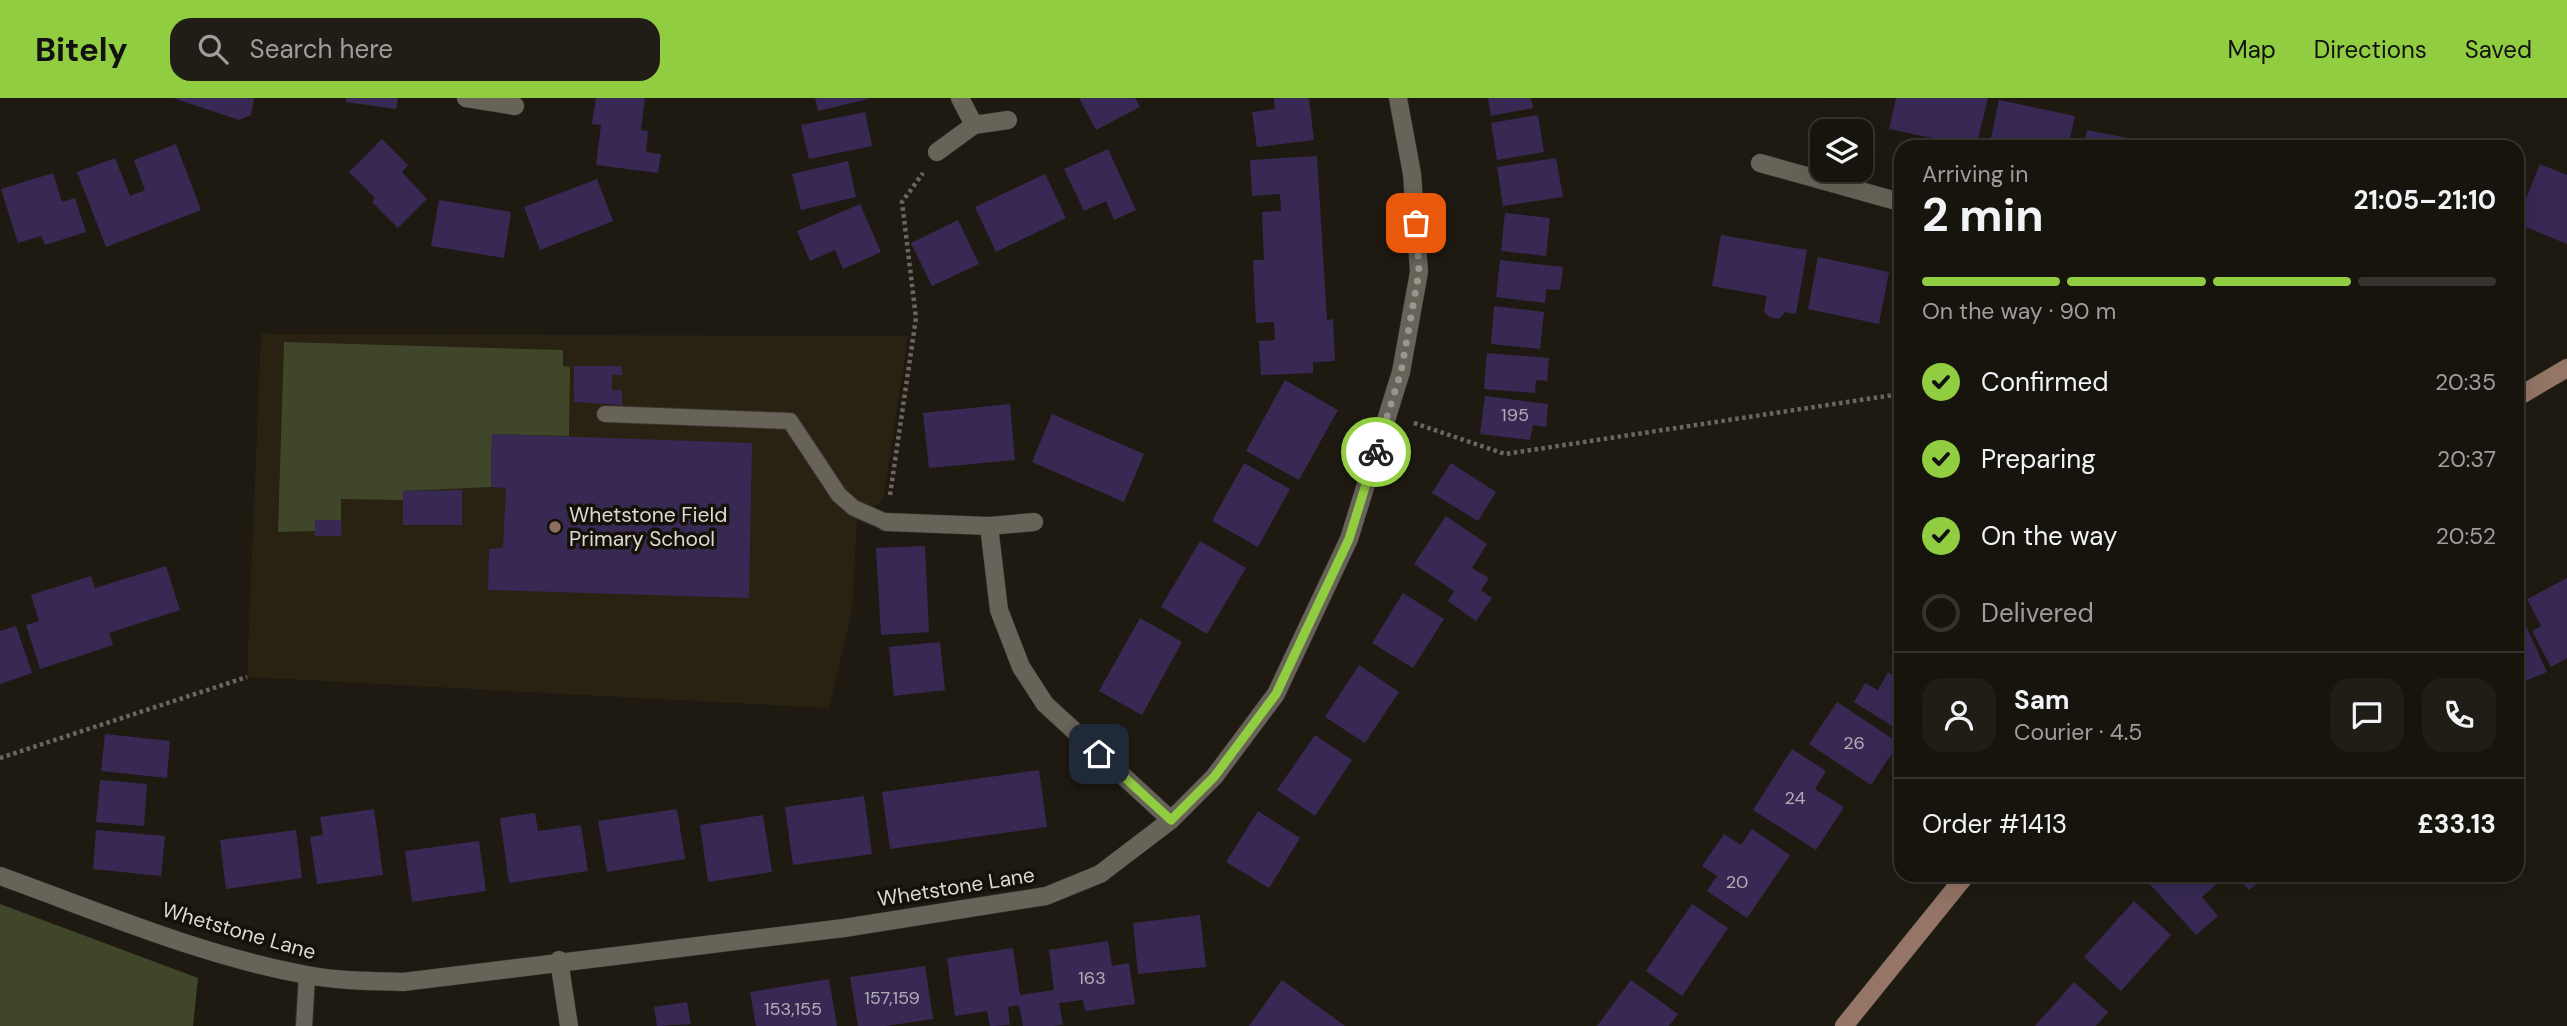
<!DOCTYPE html>
<html lang="en">
<head>
<meta charset="utf-8">
<style>
	body { margin:0; font-family:"DM Sans",sans-serif; background:#201d16; color:#f1f3f6; height:100vh; display:flex; flex-direction:column; font-size:26px; white-space:nowrap }
	* { box-sizing:border-box; margin:0 }
	p { font-size:23px; color:#9e9e9d }
	.icon { flex:none; width:38px; height:38px; fill:none; stroke:currentColor; stroke-width:2; stroke-linecap:round; stroke-linejoin:round }
	.map { position:relative; flex:1; overflow:hidden }
	.panel { position:absolute; left:1894px; top:42px; width:630px; height:742px; display:flex; flex-direction:column; background:#17140d; border-radius:21px; box-shadow:0 7px 28px #0002,0 0 0 2px #36332e }
	.panel>* { flex:none }
	.buttons { position:absolute; left:1810px; top:21px; display:grid; gap:14px }
	.buttons a { display:grid; place-items:center; width:63px; height:63px; border-radius:14px; background:#17140d; box-shadow:0 7px 28px #0002,0 0 0 2px #36332e; font-size:35px }
	.pin { position:absolute; display:grid; place-items:center; width:60px; height:60px; color:#fff; margin:-30px; border-radius:14px; box-shadow:0 4px 10px #0006 }
	.courier { position:absolute; display:grid; place-items:center; width:70px; height:70px; margin:-35px; border:5px solid #91cd40; border-radius:50%; background:#fff; color:#222; box-shadow:0 2px 9px #0007 }
	.overview em { font-style:normal; font-weight:700 }
	.overview div { display:flex; flex-direction:column-reverse }
	.overview { display:flex; align-items:center; justify-content:space-between; height:119px; padding:0 28px }
	h1 { font-size:46px; font-weight:700; line-height:52px }
	.bar { display:grid; grid-template-columns:repeat(4,1fr); gap:10px 7px; align-content:center; height:84px; padding:0 28px }
	.bar i { height:9px; border-radius:5px; background:#36332e }
	.bar .selected { background:#91cd40 }
	.bar p { grid-column:span 4 }
	.line { display:flex; align-items:center; gap:18px; padding:0 28px; border-top:2px solid #36332e }
	.line div { flex:1 }
	.round { display:grid; place-items:center; flex:none; width:74px; height:74px; border-radius:21px; background:#201d16 }
	ol { padding:0 28px; list-style:none }
	li { display:flex; align-items:center; gap:21px; height:77px }
	li p { margin-inline-start:auto }
	li .icon { padding:7px; border-radius:50%; background:#91cd40; color:#111; stroke-width:4 }
	li:last-child { color:#9e9e9d }
	li i { width:38px; height:38px; border:4px solid #36332e; border-radius:50% }
	header { display:flex; align-items:center; gap:42px; box-sizing:border-box; height:98px; padding:0 35px; background:#91cd40; color:#111 }
	header strong { font-size:33px }
	nav { display:flex; gap:38px; margin-inline-start:auto; font-size:24px }
	.search { width:490px; height:63px; background:#201d16; display:flex; align-items:center; gap:18px; box-sizing:border-box; padding:0 24px; border-radius:21px; color:#9e9e9d; font-size:26px }
	.map>svg:first-child { display:block }
	.built { fill:#292112 }
	.green { fill:#3f4629 }
	.building { fill:#372954 }
	.lines { fill:none; stroke-linecap:round; stroke-linejoin:round }
	.lane-casing { stroke:#37342f; stroke-width:18 }
	.street-casing { stroke:#37342f; stroke-width:19 }
	.secondary-casing { stroke:#37342f; stroke-width:19 }
	.path { stroke:#6b675f; stroke-width:4.5; stroke-dasharray:3.5 3.5; stroke-linecap:butt }
	.lane { stroke:#686358; stroke-width:16 }
	.street { stroke:#686358; stroke-width:18 }
	.secondary { stroke:#947566; stroke-width:18 }
	.done { stroke:#9a968f; stroke-width:7; stroke-dasharray:0 12.6 }
	.route { stroke:#91cd40; stroke-width:9 }
	.education-dot { fill:#8d6e63; stroke:#151109; stroke-width:2.5 }
	.labels { text-anchor:middle; dominant-baseline:central; stroke-width:7; stroke-linejoin:round; paint-order:stroke }
	.number-label { font-size:18px; fill:#b3adb3 }
	.poi-label { font-size:21px; fill:#dcd9d3; stroke:#151109; text-anchor:start }
	.street-label { font-size:21px; fill:#dcd9d3; stroke:#151109 }
</style>
</head>
<body>
<header>
<strong>Bitely</strong>
<div class="search"><svg class="icon" aria-label="search" viewBox="0 0 24 24"><circle cx="10" cy="10" r="6"/><path d="M15 15l6 6"/></svg>Search here</div>
<nav><a>Map</a><a>Directions</a><a>Saved</a></nav>
</header>
<div class="map">
<svg width="2567" height="928" viewBox="0 0 2567 928">
	<rect width="100%" height="100%" fill="#1f1a11"/>
	<path class="built" d="M261,236l647,2 -25,164 -26,19 -5,91 -23,98 -582,-31z"/>
	<path class="green" d="M284,244l279,8v16l7,1 -1,69 -77,-2 -1,53 -88,4v9l-62,-1v21h-25l-1,11 -37,1z
		M0,806l198,74 -5,48h-193z"/>
	<path class="building" d="M173,0h81l-3,17 -12,5z
		M346,0h52l-2,11 -50,-7z
		M596,0h49l-4,32 7,1 -2,21 15,2 -3,19 -62,-8 5,-40 -9,-1z
		M815,0h53v1l-50,12z
		M1079,0h56l5,9 -44,23z
		M1274,0h35l5,42 -57,7 -5,-35 23,-3z
		M1488,0h43l2,10 -42,8z
		M1896,0h92l-12,49 -87,-18z
		M1999,2l76,16 -7,31h-79z
		M865,14l7,34 -63,13 -8,-34z
		M1538,17l6,37 -47,8 -6,-37z
		M2087,32l71,14 -1,3h-74z
		M382,41l26,26 -6,7 25,27 -29,29 -26,-26 3,-4 -26,-26z
		M176,46l25,66 -95,37 -29,-75 38,-14 15,38 15,-6 -11,-30z
		M1108,51l28,61 -22,10 -8,-19 -22,10 -20,-42z
		M1317,58l10,164 6,-1 2,42 -22,1v11l-52,2 -2,-34 16,-1 -1,-18 -18,1 -3,-63h11l-2,-48 19,-1 -1,-17 -28,2 -2,-36z
		M1556,60l7,39 -60,9 -6,-39z
		M848,63l8,36 -55,13 -9,-36z
		M2540,66l27,11v69l-51,-21z
		M53,75l9,29 13,-4 11,34 -41,13 -4,-9 -23,7 -17,-54z
		M1045,76l21,44 -70,34 -21,-45z
		M597,81l16,42 -73,29 -16,-43z
		M439,102l72,12 -7,46 -73,-12z
		M860,106l21,48 -38,17 -8,-19 -25,11 -13,-30z
		M1505,115l45,5 -4,38 -45,-5z
		M958,122l21,44 -47,22 -21,-43z
		M1721,137l86,15 -11,64 -11,-2 -6,7 -10,-2 -5,-6 3,-15 -55,-10z
		M1818,159l71,15 -10,52 -71,-15z
		M1500,162l63,7 -3,23 -14,-1 -1,14 -49,-6z
		M1494,208l50,6 -4,37 -49,-5z
		M1487,255l62,5 -2,23 -11,-1 -1,13 -51,-4z
		M574,268h48v9h-10v15h10v15l-48,-3z
		M1285,282l53,30 -39,70 -53,-29z
		M1485,298l63,8 -2,23 -13,-2 -3,15 -50,-6z
		M1010,306l5,56 -86,8 -6,-55z
		M1052,316l92,40 -20,48 -92,-40z
		M492,336l260,9 -3,155 -261,-8 1,-41 14,-1 3,-60 -15,-1z
		M1244,365l46,26 -32,58 -46,-26z
		M1451,365l45,29 -18,29 -46,-28z
		M462,392v35h-59v-34z
		M1446,418l41,28 -15,24 17,10 -8,12 11,8 -16,23 -28,-20 6,-10 -40,-27z
		M315,422h26l1,16h-27z
		M1200,443l46,27 -39,66 -46,-27z
		M925,448l4,86 -48,3 -5,-87z
		M166,468l14,44 -71,23 4,12 -73,24 -14,-44 13,-4 -8,-26 60,-19 4,12z
		M2567,480v80l-16,9 -19,-36 9,-5 -14,-27z
		M1403,495l41,26 -31,49 -41,-25z
		M2516,506l31,68 -31,13z
		M1140,520l42,24 -40,73 -43,-24z
		M16,528l16,47 -32,11v-53z
		M940,544l5,48 -51,6 -5,-49z
		M1359,567l40,27 -34,51 -40,-26z
		M1888,574l12,8v51l-46,-29 11,-19 13,7z
		M1837,604l62,41 -28,42 -62,-41z
		M105,636l65,7 -3,37 -66,-7z
		M1315,637l37,25 -37,56 -38,-26z
		M1792,651l34,22 -11,18 29,18 -28,43 -63,-40z
		M1039,672l8,57 -157,22 -8,-57z
		M100,682l47,4 -3,42 -48,-4z
		M864,698l8,58 -79,11 -8,-58z
		M374,711l9,66 -66,9 -7,-47 13,-2 -3,-18z
		M677,711l8,50 -78,13 -9,-51z
		M1258,713l42,27 -31,50 -43,-26z
		M535,715l3,18 43,-6 7,46 -79,12 -9,-65z
		M763,717l9,57 -64,10 -8,-57z
		M1752,731l38,26 -43,63 -40,-27 10,-15 -15,-10 22,-32 17,11z
		M96,732l69,6 -4,40 -68,-7z
		M296,732l6,48 -76,11 -6,-49z
		M479,743l7,50 -74,11 -7,-51z
		M2154,777h73l-25,22 16,19 -22,19 -49,-54z
		M2235,777h31l-17,15z
		M2134,803l37,34 -50,56 -37,-34z
		M1692,806l36,24 -46,68 -36,-25z
		M1200,817l6,52 -68,7 -5,-51z
		M1108,843l4,25 17,-3 6,41 -50,7 -2,-11 -24,3 4,22 -10,1h-30l-4,-21 -11,2 2,18 -20,1 -3,-15 -32,5 -8,-58 66,-10 7,47 34,-5 -5,-40z
		M925,868l8,53 -47,7h-28l-8,-49z
		M829,881l8,47h-81l-6,-34z
		M1282,882l63,46h-96z
		M1631,882l47,34 -9,12h-72z
		M2074,884l34,30 -12,14h-61z
		M687,904l4,22 -34,2 -3,-19z"/>
	<g class="lines">
		<g class="lane-casing">
			<path id="lane" d="M605,316l185,7 49,74 15,13 32,14
				M304,928l3,-51"/>
		</g>
		<g class="street-casing">
			<path id="street" d="M466,0l49,8
				M960,0l14,27
				M937,54l37,-27 34,-5
				M1760,65l140,39
				M886,424l103,4 45,-4
				M989,428l10,84 22,57 24,37 126,116
				M0,778c100,36 202,80 307,99 32,6 64,6 96,7l441,-54 202,-32 54,-22 71,-54 43,-43 62,-83 73,-155 52,-167 18,-100 -7,-98 -14,-76
				M559,862l10,66"/>
		</g>
		<g class="secondary-casing">
			<path id="secondary" d="M2516,300l51,-30
				M1844,928l122,-151"/>
		</g>
		<path class="path" d="M1414,325l91,31 395,-60
			M890,397l26,-177 -14,-116 21,-29
			M0,660l247,-81"/>
		<use href="#lane" class="lane"/>
		<use href="#street" class="street"/>
		<use href="#secondary" class="secondary"/>
	</g>
	<g class="lines">
		<path class="done" d="M1376,354l25,-80 18,-100 -3,-49"/>
		<path class="route" d="M1099,656l72,66 43,-43 62,-83 73,-155 27,-87"/>
	</g>
	<circle class="education-dot" cx="555" cy="429" r="7"/>
	<g class="labels">
		<g class="number-label">
			<text x="1515" y="317">195</text>
			<text x="1854" y="645">26</text>
			<text x="1795" y="700">24</text>
			<text x="1737" y="784">20</text>
			<text x="1092" y="880">163</text>
			<text x="892" y="900">157,159</text>
			<text x="793" y="911">153,155</text>
		</g>
		<g class="poi-label">
			<text x="569" y="417">Whetstone Field<tspan x="569" dy="24">Primary School</tspan></text>
		</g>
		<g class="street-label">
			<text transform="translate(956 789) rotate(-9)">Whetstone Lane</text>
			<text transform="translate(239 833) rotate(16)">Whetstone Lane</text>
		</g>
	</g>
</svg>
<div class="buttons">
<a><svg class="icon" aria-label="layers" viewBox="0 0 24 24"><path d="M12 4l9 5-9 5-9-5zM3 14l9 5 9-5"/></svg></a>
</div>
<div class="pin" style="left:1416px;top:125px;background:#ea580c"><svg class="icon" aria-label="bag" viewBox="0 0 24 24"><path d="M5 8h14l-1 12H6zM9 8a3 3 0 0 1 6 0"/></svg></div>
<div class="pin" style="left:1099px;top:656px;background:#1f2937"><svg class="icon" aria-label="home" viewBox="0 0 24 24"><path d="M3 11l9-7 9 7M6 9v11h12V9"/></svg></div>
<div class="courier" style="left:1376px;top:354px"><svg class="icon" aria-label="bike" viewBox="0 0 24 24"><circle cx="6" cy="16" r="4"/><circle cx="18" cy="16" r="4"/><path d="M6 16l4-8h5l3 8M10 8l3 8H6M13 5h3"/></svg></div>
<section class="panel">
<div class="overview"><div><h1>2 min</h1><p>Arriving in</p></div><em>21:05–21:10</em></div>
<div class="bar"><i class="selected"></i><i class="selected"></i><i class="selected"></i><i></i><p>On the way · 90 m</p></div>
<ol>
<li><svg class="icon" aria-label="check" viewBox="0 0 24 24"><path d="M5 12l5 5 9-10"/></svg>Confirmed<p>20:35</p></li>
<li><svg class="icon" aria-label="check" viewBox="0 0 24 24"><path d="M5 12l5 5 9-10"/></svg>Preparing<p>20:37</p></li>
<li><svg class="icon" aria-label="check" viewBox="0 0 24 24"><path d="M5 12l5 5 9-10"/></svg>On the way<p>20:52</p></li>
<li><i></i>Delivered</li>
</ol>
<div class="line" style="height:126px"><a class="round"><svg class="icon" aria-label="person" viewBox="0 0 24 24"><circle cx="12" cy="8" r="4"/><path d="M4 21q1-7 8-7t8 7"/></svg></a><div><b>Sam</b><p>Courier · 4.5</p></div><a class="round"><svg class="icon" aria-label="chat" viewBox="0 0 24 24"><path d="M4 5h16v11H9l-5 4z"/></svg></a><a class="round"><svg class="icon" aria-label="phone" viewBox="0 0 24 24"><path d="M5 4h4l2 5-3 2q2 4 5 5l2-3 5 2v4C11 20 4 13 5 4z"/></svg></a></div>
<div class="line" style="height:91px"><div>Order #1413</div><b>£33.13</b></div>
</section>
</div>
</body>
</html>
